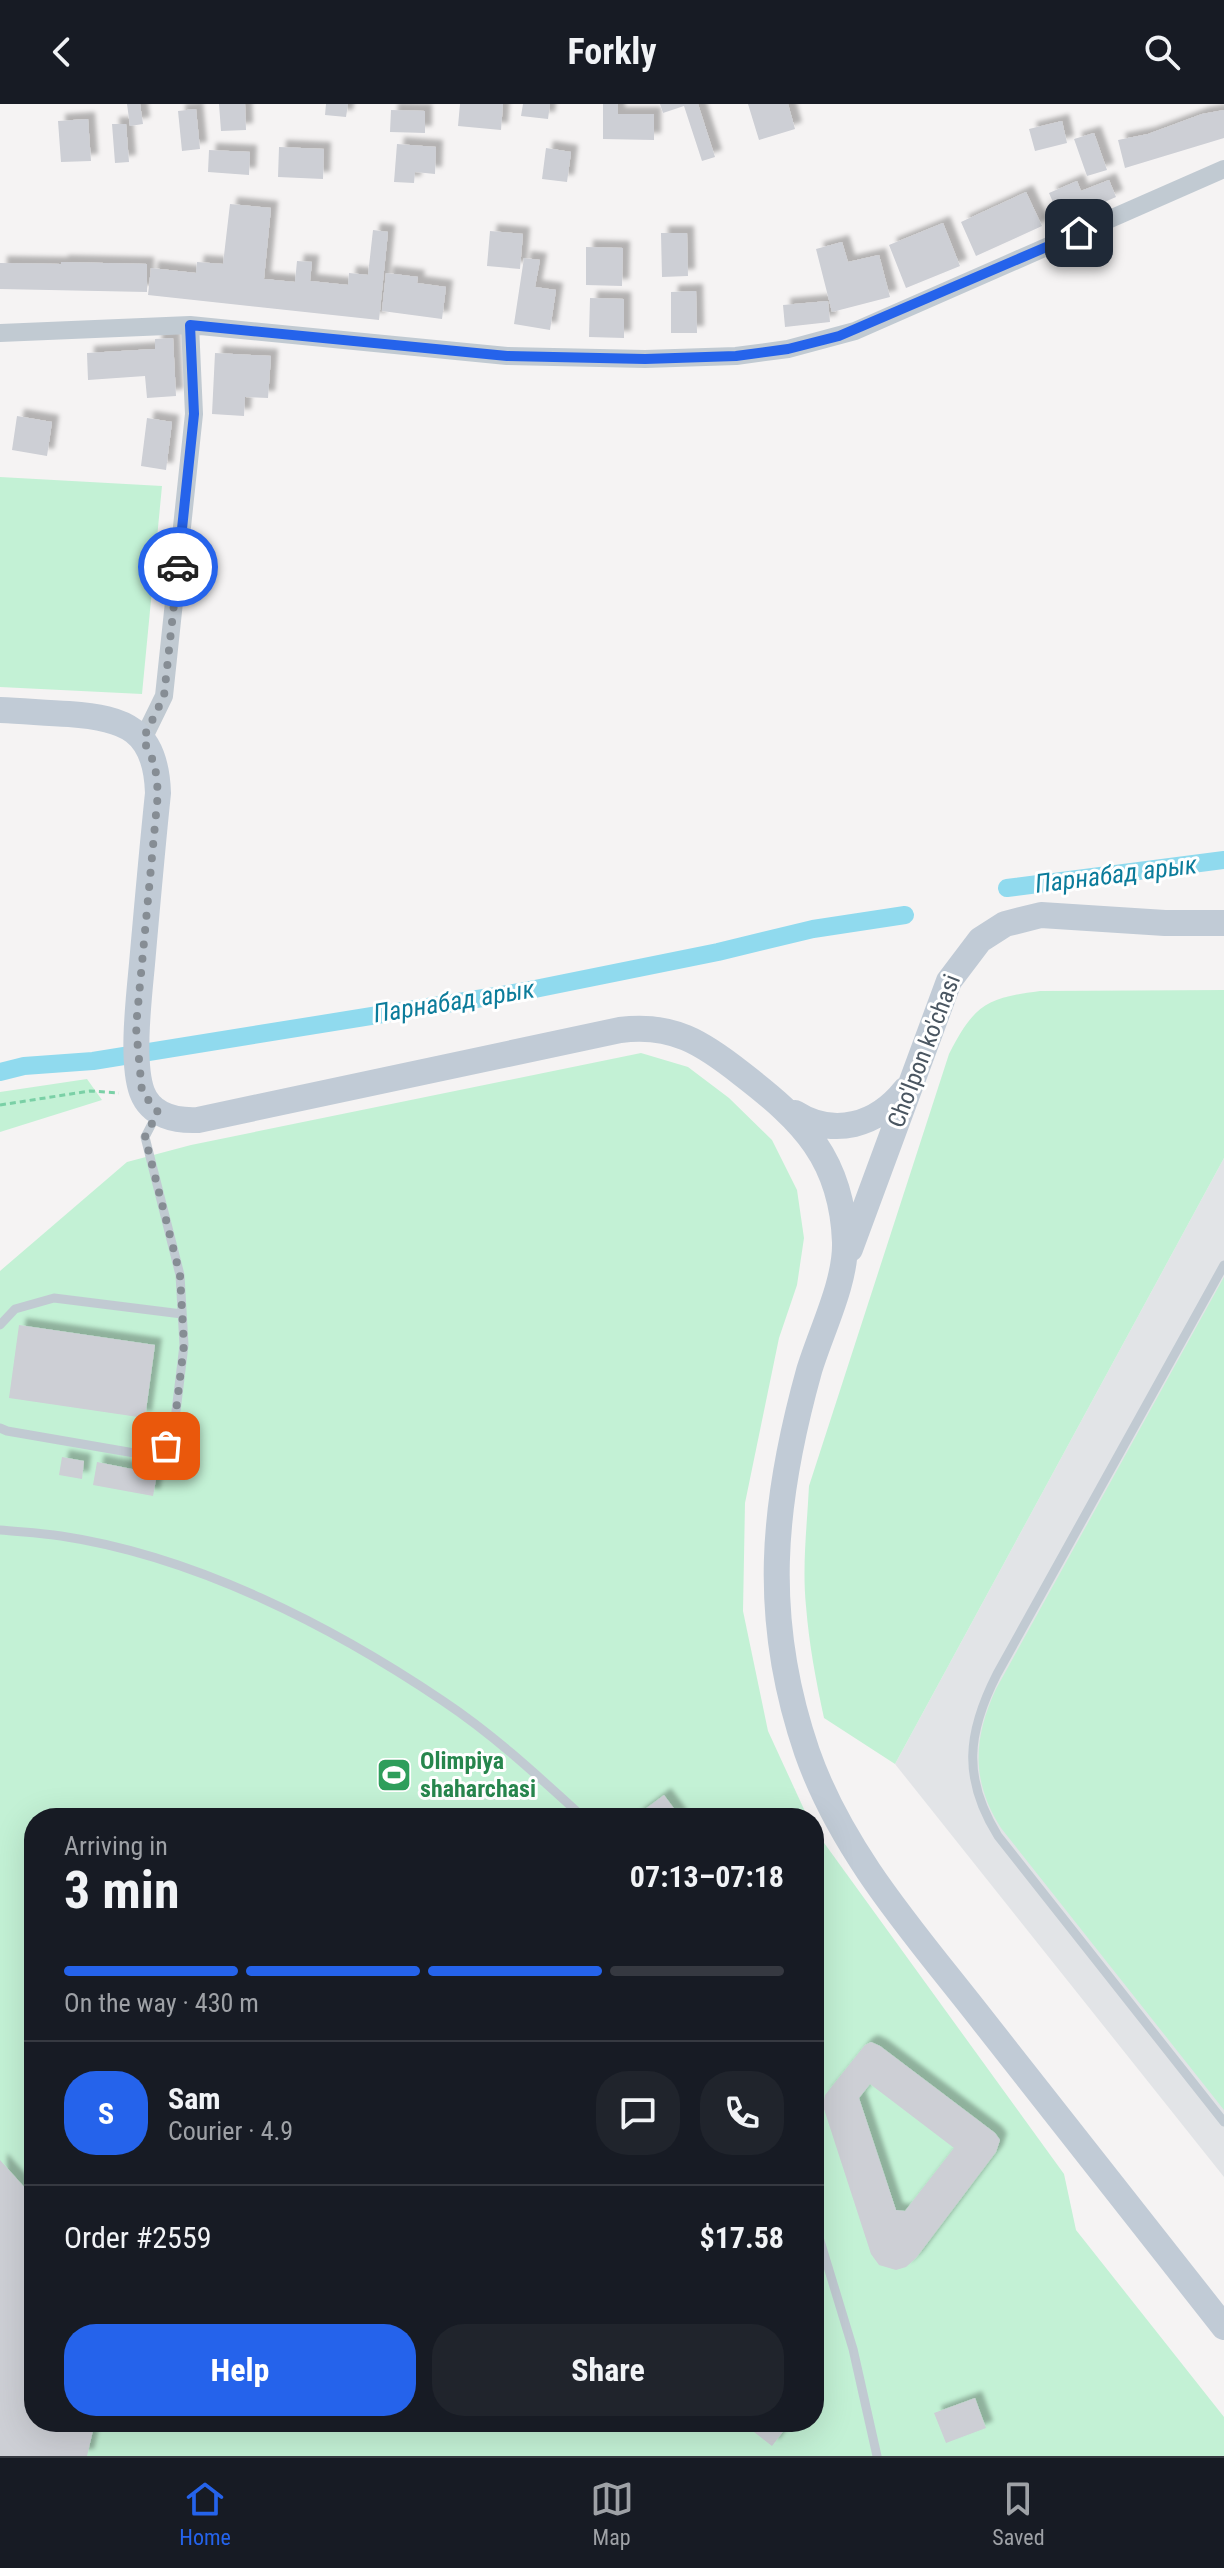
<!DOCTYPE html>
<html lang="en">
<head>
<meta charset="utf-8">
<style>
	body { margin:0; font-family:"Roboto Condensed",sans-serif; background:#20242c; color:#f1f3f6; height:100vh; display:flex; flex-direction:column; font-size:30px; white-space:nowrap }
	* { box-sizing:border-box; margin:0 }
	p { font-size:26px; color:#9ea1a6 }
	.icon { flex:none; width:44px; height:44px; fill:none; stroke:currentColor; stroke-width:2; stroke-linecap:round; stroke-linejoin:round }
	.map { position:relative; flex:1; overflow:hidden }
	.drawer { position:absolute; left:24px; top:1704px; width:800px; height:624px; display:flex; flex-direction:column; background:#171b24; border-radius:32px; box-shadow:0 8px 32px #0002 }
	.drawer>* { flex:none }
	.pin { position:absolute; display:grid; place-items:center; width:68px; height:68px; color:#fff; margin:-34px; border-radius:16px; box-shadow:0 4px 12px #0006 }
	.courier { position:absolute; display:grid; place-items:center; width:80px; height:80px; margin:-40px; border:6px solid #2563eb; border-radius:50%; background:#fff; color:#222; box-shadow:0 2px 10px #0007 }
	.head em { font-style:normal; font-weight:700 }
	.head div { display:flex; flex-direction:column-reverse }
	.head { display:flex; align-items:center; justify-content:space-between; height:136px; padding:0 40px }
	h1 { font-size:52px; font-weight:700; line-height:60px }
	.bar { display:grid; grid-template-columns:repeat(4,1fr); gap:12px 8px; align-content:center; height:96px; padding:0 40px }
	.bar i { height:10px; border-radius:6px; background:#363941 }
	.bar .on { background:#2563eb }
	.bar p { grid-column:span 4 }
	.line { display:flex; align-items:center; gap:20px; padding:0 40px; border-top:2px solid #363941 }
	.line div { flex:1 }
	.round { display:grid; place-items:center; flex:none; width:84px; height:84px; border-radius:32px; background:#20242c }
	.cta { display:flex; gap:16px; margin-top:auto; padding:16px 40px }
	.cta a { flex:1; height:92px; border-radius:32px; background:#2563eb; color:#fff; font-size:32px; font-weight:700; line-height:92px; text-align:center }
	.cta a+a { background:#20242c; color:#f1f3f6 }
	header { display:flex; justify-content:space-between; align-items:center; height:104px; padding:0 40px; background:#171b24; font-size:36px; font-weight:700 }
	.tab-bar { display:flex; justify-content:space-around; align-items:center; height:112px; border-top:2px solid #363941; background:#171b24; font-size:22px; color:#9ea1a6 }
	.tab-bar a { display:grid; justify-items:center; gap:4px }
	.tab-bar .on { color:#2563eb }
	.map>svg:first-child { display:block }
	.airport { fill:#e2e4e7 }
	.green { fill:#c3f1d5 }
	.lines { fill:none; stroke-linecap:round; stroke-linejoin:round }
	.canal { stroke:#90daee; stroke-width:18 }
	.building { fill:#cdcfd5; fill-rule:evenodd; filter:url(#shadow) }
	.path { stroke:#7ad0a6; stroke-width:3; stroke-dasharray:6 4; stroke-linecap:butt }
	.service { stroke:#c1cad2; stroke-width:9 }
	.minor { stroke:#c1cad2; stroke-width:18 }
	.secondary { stroke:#c1cbd6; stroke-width:26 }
	.done { stroke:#868d94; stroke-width:8; stroke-dasharray:0 14.4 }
	.route { stroke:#2563eb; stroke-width:10 }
	.labels { text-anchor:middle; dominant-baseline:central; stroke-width:6; stroke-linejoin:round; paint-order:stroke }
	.street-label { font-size:24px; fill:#4a5661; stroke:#fff }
	.leisure-label { font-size:24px; font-weight:bold; fill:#27864d; stroke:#fff; text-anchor:start }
	.water-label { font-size:26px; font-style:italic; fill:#0c7c9b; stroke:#fff }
</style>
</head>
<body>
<header><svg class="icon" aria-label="back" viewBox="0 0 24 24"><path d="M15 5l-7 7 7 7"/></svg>Forkly<svg class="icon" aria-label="search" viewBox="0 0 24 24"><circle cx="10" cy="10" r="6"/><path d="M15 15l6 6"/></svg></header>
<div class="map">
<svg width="1224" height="2352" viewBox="0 0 1224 2352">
	<defs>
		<filter id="shadow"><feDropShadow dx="7" dy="-7" stdDeviation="2" flood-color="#0004"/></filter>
	</defs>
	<rect width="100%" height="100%" fill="#f5f3f3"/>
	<path class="airport" d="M1224,1054v1019l-329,-413z"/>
	<path class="green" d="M0,373l162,9 -20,208 -142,-7z
		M1224,886v168l-329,606 -71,-46c-8,-37 -15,-74 -18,-112 -4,-40 1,-80 3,-120l140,-432c25,-49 37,-56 91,-63z
		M641,949l47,14 41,31 43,42 25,50 7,48 -7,47 -18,53 -34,165 -2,108 25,120 40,87h-774v604h780v-593l250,345 12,56 148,187v39h-1224v-1185l127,-109 64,-17z
		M87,975l15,21 -102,32v-40z
		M1224,1173v833l-223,-282c-30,-47 -28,-89 -5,-139z"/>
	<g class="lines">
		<path class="canal" d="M1007,784l217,-28
			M0,968l24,-6 69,-5 427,-69 198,-40 95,-23 92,-14"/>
	</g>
	<path class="building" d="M127,0h13l3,20 -13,2z
		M219,0h26l1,26 -25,1z
		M326,0h22l-2,13 -21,-2z
		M460,0h43l-2,26 -43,-4z
		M523,0h27l-2,15 -27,-3z
		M603,0h15v10h36v26l-51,-1z
		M660,0h38l17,53 -13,4 -18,-55 -21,7z
		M748,0h40l7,25 -36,11z
		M196,5l4,40 -18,2 -4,-40z
		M391,6l34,1v22l-35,-1z
		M1224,6v28l-99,30 -7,-28 30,-6 54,-20z
		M88,15l3,42 -30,1 -3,-41z
		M1062,17l5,22 -32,8 -6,-22z
		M112,20h14l3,38 -14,1z
		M1094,29l13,37 -20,6 -13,-37z
		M397,40l39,3 -1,27 -20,-2 -1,11 -20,-1z
		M279,43l45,2 -1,30 -45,-2z
		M546,44l25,4 -4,30 -25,-3z
		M209,46l41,2 -1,23 -41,-3z
		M1109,76l7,17 -55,24 -12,-28 28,-12 4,10z
		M1026,88l16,34 -66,30 -15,-34z
		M230,100l41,4 -7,71 31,3 2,-21 15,1 -2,19 38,4 1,-12 19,2 5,-45 15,2 -9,88 -231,-25 3,-27 45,5 1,-11 26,2z
		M943,119l17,43 -54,22 -17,-43z
		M490,127l33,3 -3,35 -33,-3z
		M661,129h26l1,43 -26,1z
		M842,138l6,20 31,-7 11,42 -58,15 -16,-63z
		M586,143l37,1 -1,38 -36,-1z
		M524,154l16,2 -5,27 21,3 -6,40 -36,-6z
		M61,158l86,2v28l-147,-3v-26l61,1z
		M386,169l32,4 -1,6 29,4 -4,32 -60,-8z
		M696,187l1,42h-26v-41z
		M590,194l34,1v39l-35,-1z
		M828,197l2,21 -45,5 -2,-22z
		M173,234l3,58 -29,2 -2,-22 -57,4 -1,-27 68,-4v-10z
		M215,249l56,3 -3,42 -23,-1 -1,19 -32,-2z
		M17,312l35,6 -5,34 -35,-6z
		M147,314l25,4 -6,48 -25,-4z
		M19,1221l136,20 -10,73 -136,-20z
		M62,1353l22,4 -2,18 -23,-4z
		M97,1358l60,12 -4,22 -60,-11z
		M664,1691l17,23h-48z
		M871,1938l9,4 115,87 5,7 -4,12 -80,106 -10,9 -10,3 -17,-5 -8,-11 -48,-148 2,-11 40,-50zM870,1980l84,64 -49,63 -9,-1 -37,-112z
		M0,2056l34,38v224h61l-8,34h-87z
		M975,2294l11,30 -40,15 -12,-30z
		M741,2318h44l3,3 -16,21z"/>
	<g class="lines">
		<path class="path" d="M0,1001l90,-14 29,2"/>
		<path class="service" d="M1224,1161l-227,409c-30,59 -35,104 1,162l226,286
			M0,1221l15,-16 39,-11 128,16
			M0,1324l7,3 133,23 21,-5 12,-13 11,-91 -4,-70 -35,-138 12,-23
			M0,1426c20,2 41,3 61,6 134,20 271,90 382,165 51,34 96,76 141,117
			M814,2117l39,128 24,107"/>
		<path class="minor" d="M190,221l317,31 138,3 91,-3 52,-7 67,-18 369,-162
			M0,229l190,-8 4,89 -30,282 -21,43"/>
		<path class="secondary" d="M0,606c23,1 46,3 69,4 57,4 87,16 89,79 -6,57 -11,114 -16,171 -3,33 -11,98 0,128 9,24 34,29 56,28l422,-90c52,-7 83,13 122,44 61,47 100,85 103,168 1,41 -24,89 -36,129 -37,133 -48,247 -2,381 36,103 111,185 177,270 80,101 160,203 240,305
			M795,1009c39,25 82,12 110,-23
			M850,1145l99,-268 31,-41 25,-16 36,-9 124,8h59"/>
	</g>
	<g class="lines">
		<path class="done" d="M166,1342l7,-10 11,-91 -4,-70 -35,-138 13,-25 -16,-20 -6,-65 22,-234 -3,-28 -12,-26 21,-43 14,-129"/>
		<path class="route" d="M178,463l16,-153 -4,-89 317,31 138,3 91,-3 52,-7 51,-13 240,-103"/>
	</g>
	<defs>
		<g id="stadium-square" transform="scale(1.8)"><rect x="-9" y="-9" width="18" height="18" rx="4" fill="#2e9e5b" stroke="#fff"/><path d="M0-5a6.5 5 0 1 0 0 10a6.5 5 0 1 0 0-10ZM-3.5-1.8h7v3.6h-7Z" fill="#fff"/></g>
	</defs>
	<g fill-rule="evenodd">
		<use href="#stadium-square" x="394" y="1671"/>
	</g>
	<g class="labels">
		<g class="street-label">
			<text transform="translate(924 947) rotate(-69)">Cho'lpon ko'chasi</text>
		</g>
		<g class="leisure-label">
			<text x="420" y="1657">Olimpiya<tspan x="420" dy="28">shaharchasi</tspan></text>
		</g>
		<g class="water-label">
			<text transform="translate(1116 770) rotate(-7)">Парнабад арык</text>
			<text transform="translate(454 897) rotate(-9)">Парнабад арык</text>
		</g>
	</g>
</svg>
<div class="pin" style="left:166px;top:1342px;background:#ea580c"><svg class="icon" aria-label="bag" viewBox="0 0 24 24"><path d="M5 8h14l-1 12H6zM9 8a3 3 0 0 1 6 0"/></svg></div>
<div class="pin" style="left:1079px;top:129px;background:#1f2937"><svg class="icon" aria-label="home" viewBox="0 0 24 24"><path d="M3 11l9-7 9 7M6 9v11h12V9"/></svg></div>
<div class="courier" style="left:178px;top:463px"><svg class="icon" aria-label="car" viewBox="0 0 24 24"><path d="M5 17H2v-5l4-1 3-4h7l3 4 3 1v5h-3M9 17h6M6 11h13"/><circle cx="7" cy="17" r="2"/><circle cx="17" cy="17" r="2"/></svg></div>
<section class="drawer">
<div class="head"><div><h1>3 min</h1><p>Arriving in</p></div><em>07:13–07:18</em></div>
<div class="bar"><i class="on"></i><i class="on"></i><i class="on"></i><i></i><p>On the way · 430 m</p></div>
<div class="line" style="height:144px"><b class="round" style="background:#2563eb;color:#fff">S</b><div><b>Sam</b><p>Courier · 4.9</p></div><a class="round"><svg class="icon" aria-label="chat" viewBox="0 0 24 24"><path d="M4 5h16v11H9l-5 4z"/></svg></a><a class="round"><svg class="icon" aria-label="phone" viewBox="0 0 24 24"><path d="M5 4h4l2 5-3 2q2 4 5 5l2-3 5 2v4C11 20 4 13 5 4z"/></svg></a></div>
<div class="line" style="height:104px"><div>Order #2559</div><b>$17.58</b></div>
<div class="cta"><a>Help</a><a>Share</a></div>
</section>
</div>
<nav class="tab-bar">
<a class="on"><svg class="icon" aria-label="home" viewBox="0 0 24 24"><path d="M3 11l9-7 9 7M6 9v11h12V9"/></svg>Home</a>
<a><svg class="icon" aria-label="map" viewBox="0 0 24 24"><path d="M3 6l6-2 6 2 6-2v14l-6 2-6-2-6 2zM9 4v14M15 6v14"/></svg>Map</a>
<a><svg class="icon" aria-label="saved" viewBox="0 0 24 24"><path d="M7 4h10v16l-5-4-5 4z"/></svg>Saved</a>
</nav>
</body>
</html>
